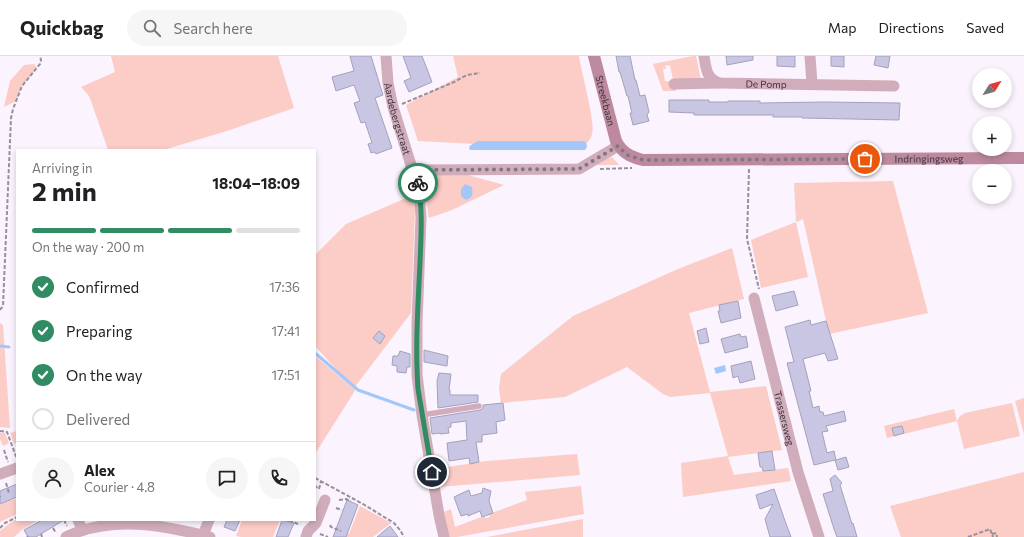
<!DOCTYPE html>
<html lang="en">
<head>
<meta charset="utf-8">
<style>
	body { margin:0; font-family:Commissioner,sans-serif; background:#f6f6f6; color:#202124; height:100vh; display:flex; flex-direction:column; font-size:15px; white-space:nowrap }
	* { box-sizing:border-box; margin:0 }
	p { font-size:13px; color:#757577 }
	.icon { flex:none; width:22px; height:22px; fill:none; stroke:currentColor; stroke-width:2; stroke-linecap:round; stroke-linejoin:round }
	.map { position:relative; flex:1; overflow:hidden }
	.side { position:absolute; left:16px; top:93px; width:300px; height:372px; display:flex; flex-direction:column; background:#fff; border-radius:0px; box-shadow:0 2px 6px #0003 }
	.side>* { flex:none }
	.needle { width:26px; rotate:53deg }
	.tools { position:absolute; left:972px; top:12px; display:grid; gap:8px }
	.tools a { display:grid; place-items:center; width:40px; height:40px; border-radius:50%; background:#fff; box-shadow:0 2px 6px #0003; font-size:20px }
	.pin { position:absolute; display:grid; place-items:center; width:34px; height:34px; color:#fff; margin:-17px; border:2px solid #fff; border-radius:50%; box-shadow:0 1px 4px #0007 }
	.courier { position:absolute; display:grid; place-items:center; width:40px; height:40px; margin:-20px; border:3px solid #318c63; border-radius:50%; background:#fff; color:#222; box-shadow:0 1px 5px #0007 }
	.head em { font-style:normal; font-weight:700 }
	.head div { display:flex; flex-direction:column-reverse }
	.head { display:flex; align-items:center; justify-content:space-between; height:68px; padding:0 16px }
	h1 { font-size:26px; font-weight:700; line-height:30px }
	.bar { display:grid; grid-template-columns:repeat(4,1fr); gap:6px 4px; align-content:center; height:48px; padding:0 16px }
	.bar i { height:5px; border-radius:3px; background:#e0e0e0 }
	.bar .active { background:#318c63 }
	.bar p { grid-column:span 4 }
	.line { display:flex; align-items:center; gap:10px; padding:0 16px; border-top:1px solid #e0e0e0 }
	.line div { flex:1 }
	.round { display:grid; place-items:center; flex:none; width:42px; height:42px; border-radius:21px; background:#f6f6f6 }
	ol { padding:0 16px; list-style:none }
	li { display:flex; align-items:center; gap:12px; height:44px }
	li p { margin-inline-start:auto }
	li .icon { padding:4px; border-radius:50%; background:#318c63; color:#fff; stroke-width:4 }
	li:last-child { color:#757577 }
	li i { width:22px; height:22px; border:2px solid #e0e0e0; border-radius:50% }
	header { display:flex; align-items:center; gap:24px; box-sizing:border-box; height:56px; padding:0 20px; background:#fff; border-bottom:1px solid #e0e0e0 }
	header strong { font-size:19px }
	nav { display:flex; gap:22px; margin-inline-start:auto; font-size:14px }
	.search { width:280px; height:36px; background:#f6f6f6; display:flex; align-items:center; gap:10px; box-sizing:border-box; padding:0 14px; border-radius:22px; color:#757577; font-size:15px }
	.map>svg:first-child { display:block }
	.green { fill:#fcccc7 }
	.water { fill:#a3c7f9 }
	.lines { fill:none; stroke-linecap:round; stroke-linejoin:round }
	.stream { stroke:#a3c7f9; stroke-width:3 }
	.building { fill:#c8c6e2; stroke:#a3a1bd }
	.path { stroke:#978f99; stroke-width:2; stroke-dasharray:4 2; stroke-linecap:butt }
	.lane { stroke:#d1adbb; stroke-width:5.5 }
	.street { stroke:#d1adbb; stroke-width:11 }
	.secondary { stroke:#bd899e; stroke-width:12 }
	.done { stroke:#807881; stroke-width:4; stroke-dasharray:0 7.2 }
	.route { stroke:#318c63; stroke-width:5 }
	.labels { text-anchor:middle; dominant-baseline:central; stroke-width:3; stroke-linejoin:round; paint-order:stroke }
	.street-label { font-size:10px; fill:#3d353e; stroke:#fff }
</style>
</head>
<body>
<header>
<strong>Quickbag</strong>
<div class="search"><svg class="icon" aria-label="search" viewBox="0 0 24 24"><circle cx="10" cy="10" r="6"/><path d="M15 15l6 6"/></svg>Search here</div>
<nav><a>Map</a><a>Directions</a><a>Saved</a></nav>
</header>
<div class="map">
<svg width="1024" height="481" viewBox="0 0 1024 481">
	<rect width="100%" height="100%" fill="#fbf3fd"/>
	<path class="green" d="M111,0h167l16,52 -67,23 -64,19h-55l-17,-49 -2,-5 -8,-9 34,-15z
		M453,0h126c2,15 17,68 13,78 -2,8 -8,12 -15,15l-159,-8 -12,-36 52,-28z
		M693,0h3l5,24h-28l-3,-15 -5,1 1,3h-3l2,12 8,1 4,4 -1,5h-13l-10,-27z
		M34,8l3,4 -15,18 -6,15 -12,6 6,-26 14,-16z
		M612,101l7,8h-26l12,-6z
		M428,118l40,1 36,10 -52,25 -23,8 -7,-39z
		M893,125l35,132 -99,21 -26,-115 -7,3 12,55 -47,11 -10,-48 45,-18 -2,-39z
		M413,139l2,16 -4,102 -57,75 2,1 -41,65v-98l37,31 -37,-41v-91l31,-31z
		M732,192l12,51 -55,14 21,79 56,-6 16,64 -54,7 6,18 54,-7 3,13 -108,16 -2,-34 47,-7 -18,-63 -40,4 -7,-3 -36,-27 -62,30 -64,6 -2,-14 2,-15 72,-58 105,-47z
		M0,267l3,2 7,103 -10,-1z
		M1024,342v36l-9,-33z
		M1012,347l8,33 -56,13 -7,-28 -70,17 -3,-12 70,-17 3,12 3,-5 5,-3z
		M17,375v12l-3,1 -4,-11z
		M0,377h5l4,10 -6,3 -3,-7z
		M577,398l3,21 -141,12 -4,-18 51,-8z
		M1024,416v65h-123l-11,-31z
		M581,430l3,28 -127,23h-9l-4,-25 7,-3 4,18 29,-11 1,2 5,-1 -1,-3 38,-14 -2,-8z
		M17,443v15l-17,8v-17l7,-4z
		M360,450l31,17 -18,14h-32l2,-5 6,2z
		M17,463l21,1 -16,10 -8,7h-14v-6l10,-8z
		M583,463v18h-96z
		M242,464h38l-7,17h-32l-5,-1z"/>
	<path class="water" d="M478,85h103l5,1 1,5 -2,3h-115l-1,-3 2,-2z
		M465,128l7,3c1,7 1,11 -6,13l-5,-4v-7z
		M725,309l1,6 -10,3 -2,-6z"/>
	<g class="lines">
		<path class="stream" d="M0,290l9,1
			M315,297l43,37 56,20"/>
	</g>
	<path class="building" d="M350,0h21l12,39 -8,3 17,50 -16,6 -1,-2 -4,1 -3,-9 4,-1 -7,-21 -4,1 -7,-20 6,-2 -6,-16 -18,6 -4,-14 22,-6z
		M403,0h19l10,26 -23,10 -5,-11 7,-3z
		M616,0h14l5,24h1l4,16 5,-1 4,17 -2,3 2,6 -16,4 -3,-12h2l-4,-17h-1l-7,-24h-1z
		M726,0h27v4l-26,5z
		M777,0h18v11l-18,-1z
		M831,0h13v11l-13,-1z
		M876,0h14l-2,12 -14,-3z
		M669,44h40v2h19v-1h32v2l64,-1 76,1 -1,17 -97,-2v-1h-29v-2h-79v-2l-25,-1z
		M794,235l4,14 -22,6 -4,-15z
		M738,245l3,17 -20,5 -3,-12h2l-1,-6z
		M810,264l1,5 15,-4 12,38 -10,2 -3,-8 -22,6 8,32h-2l4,17 6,-2 1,6h3l1,4 20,-5 2,10 -20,5 2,5 -6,1 5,21 7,-2 2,9 10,-3 3,10 -11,3 -3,-10 -21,5 -27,-102 7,-1 -9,-35z
		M706,272l3,14 -9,2 -3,-13z
		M379,275l6,5 -5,8 -7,-6z
		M740,278l1,3 5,-1 2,11 -23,6 -4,-14z
		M424,294l24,6 -1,10 -23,-4z
		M400,295l10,3v13h-3l-1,6 -9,-1v-6l-5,-1 1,-9h5z
		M751,305l4,18 -15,4 -2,-7 -5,2 -2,-12z
		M439,317l12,1 -2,16h1v5h28v7l-40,6 -1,-27z
		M503,347l2,17 -9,2 1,11 -15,2v7h-6l3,20 -9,2 -1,-6 -20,3 -2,-18 20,-3 -1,-19 -15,2v4l-3,1 1,5 -9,1v-1l-8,1 -2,-16 50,-8 3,-2v-3z
		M902,370l2,7 -10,3 -2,-8z
		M772,395l3,19 -12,1 -1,-4h-2l-2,-14z
		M835,419l7,8 -2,2 12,39 1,-1 4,14h-20l-3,-8 -11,-35 10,-3 -3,-12z
		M17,428v13l-17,7v-13z
		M483,432l8,3 -2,10 4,12 -11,4 -2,-6 -12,5v-2l-7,2 -7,-19 15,-7 2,6 11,-3z
		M774,433l11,32 6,16h-21l-5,-18 8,-15 -13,5 -4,-14z
		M347,444l11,5 -12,32h-13z
		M42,464h22l-28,17h-8l-4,-7z
		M227,464h13l-5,11 -11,-4z
		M282,464l12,3 -6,14h-12z
		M390,470l8,11h-21z"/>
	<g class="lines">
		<path class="path" d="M402,48l52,-22 13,-7 13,-2
			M600,113l32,-1
			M749,113l-2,70 12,50
			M0,254l3,-4 8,-188 2,-9 9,-23 18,-22 1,-4 -1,-4
			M0,375l7,1 10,27
			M4,394l4,12
			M315,422l48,26 31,19 6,7 4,7
			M6,427l3,10
			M315,429l2,3
			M319,433l2,-8
			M0,440v1
			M339,444l7,-1 5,2
			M336,452l6,2
			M64,464l3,6
			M289,464l11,5
			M330,469l1,2 10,4
			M0,472l5,-5 12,-6
			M53,472l3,5
			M41,478l1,3
			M320,478l8,3
			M992,478l4,-1 1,4
			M27,480l1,1
			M968,481l22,-8 3,8"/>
		<path class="lane" d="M422,359l57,-9"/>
		<g class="street">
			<path id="s1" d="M386,0l2,27 5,24 26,84 2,26 -4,106v52l5,40 17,100 5,22"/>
			<path id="s2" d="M704,0c2,12 2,23 16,27l174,3"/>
			<path d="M810,0l2,28"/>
			<path d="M674,28l45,-1"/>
			<path d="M414,114l165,-1 39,-23"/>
			<path id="s3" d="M754,242l44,174 21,65"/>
			<path d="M0,418l17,-6"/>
			<path d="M78,464l4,10"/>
			<path d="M203,479l6,-15"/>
			<path d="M66,481c45,-22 97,-12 144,0"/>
			<path d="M306,481l2,-6 8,-8 9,-23"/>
		</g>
		<path class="secondary" id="s4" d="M594,0l22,85c6,12 15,16 27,19l381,-2"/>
	</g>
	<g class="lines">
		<path class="done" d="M418,127l-4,-13 165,-1 39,-23 9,9 16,5 222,-1"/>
		<path class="route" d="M418,127c5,26 3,53 2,80 -2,42 -5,84 -2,126l14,83"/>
	</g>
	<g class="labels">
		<g class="street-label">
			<text stroke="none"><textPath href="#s2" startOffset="80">De Pomp</textPath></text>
			<text stroke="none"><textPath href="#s4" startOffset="46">Streekbaan</textPath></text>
			<text stroke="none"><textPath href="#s1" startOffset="64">Aardebergstraat</textPath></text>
			<text stroke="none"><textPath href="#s4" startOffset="408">Indringingsweg</textPath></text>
			<text stroke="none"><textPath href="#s3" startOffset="124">Trassersweg</textPath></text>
		</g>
	</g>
</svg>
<div class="tools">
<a><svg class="needle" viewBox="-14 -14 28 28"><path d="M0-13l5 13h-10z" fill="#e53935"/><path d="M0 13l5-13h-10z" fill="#757577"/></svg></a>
<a>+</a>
<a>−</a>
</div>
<div class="pin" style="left:865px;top:103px;background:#ea580c"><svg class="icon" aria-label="bag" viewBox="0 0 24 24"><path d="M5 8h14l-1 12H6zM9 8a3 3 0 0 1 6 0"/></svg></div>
<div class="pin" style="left:432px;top:416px;background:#1f2937"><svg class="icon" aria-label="home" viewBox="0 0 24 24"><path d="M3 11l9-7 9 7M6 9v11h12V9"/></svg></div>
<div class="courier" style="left:418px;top:127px"><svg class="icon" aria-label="bike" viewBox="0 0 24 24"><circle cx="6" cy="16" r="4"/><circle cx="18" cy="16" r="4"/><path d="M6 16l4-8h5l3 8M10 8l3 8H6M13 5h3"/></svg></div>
<section class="side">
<div class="head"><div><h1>2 min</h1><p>Arriving in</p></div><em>18:04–18:09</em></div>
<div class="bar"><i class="active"></i><i class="active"></i><i class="active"></i><i></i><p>On the way · 200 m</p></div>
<ol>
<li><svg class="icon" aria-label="check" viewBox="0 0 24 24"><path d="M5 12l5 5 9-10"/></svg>Confirmed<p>17:36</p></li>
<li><svg class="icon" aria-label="check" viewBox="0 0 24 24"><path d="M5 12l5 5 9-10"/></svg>Preparing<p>17:41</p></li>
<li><svg class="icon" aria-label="check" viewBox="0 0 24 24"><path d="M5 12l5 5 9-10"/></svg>On the way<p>17:51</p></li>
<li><i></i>Delivered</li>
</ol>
<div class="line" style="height:72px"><a class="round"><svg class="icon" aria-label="person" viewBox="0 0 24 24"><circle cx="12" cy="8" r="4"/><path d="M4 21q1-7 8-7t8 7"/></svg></a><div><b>Alex</b><p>Courier · 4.8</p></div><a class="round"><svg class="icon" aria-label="chat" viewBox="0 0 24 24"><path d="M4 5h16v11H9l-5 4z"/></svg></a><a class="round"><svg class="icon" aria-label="phone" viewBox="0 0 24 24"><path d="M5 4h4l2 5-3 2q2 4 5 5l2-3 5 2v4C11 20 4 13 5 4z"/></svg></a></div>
</section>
</div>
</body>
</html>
